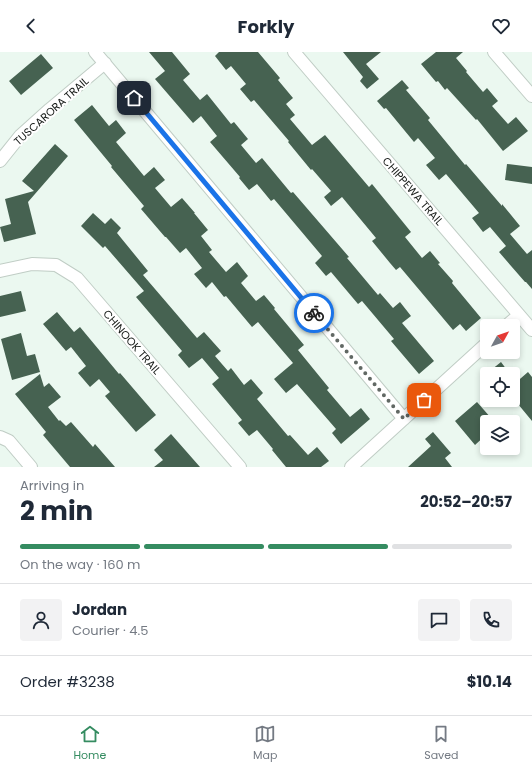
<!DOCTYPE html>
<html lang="en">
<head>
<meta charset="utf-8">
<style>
	body { margin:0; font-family:Poppins,sans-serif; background:#f2f2f3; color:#1f2937; height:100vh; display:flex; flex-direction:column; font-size:15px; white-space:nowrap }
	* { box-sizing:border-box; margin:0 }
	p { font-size:13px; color:#747a83 }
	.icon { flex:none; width:22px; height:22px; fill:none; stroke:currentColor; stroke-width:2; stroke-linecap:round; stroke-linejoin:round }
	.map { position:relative; height:415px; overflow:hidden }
	.details { display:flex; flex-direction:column; background:#fff; flex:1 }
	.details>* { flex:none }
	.needle { width:26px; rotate:50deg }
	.controls { position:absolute; left:480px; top:267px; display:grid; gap:8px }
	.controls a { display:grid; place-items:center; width:40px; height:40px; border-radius:4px; background:#fff; box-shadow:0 2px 6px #0003; font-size:20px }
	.pin { position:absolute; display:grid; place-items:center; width:34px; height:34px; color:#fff; margin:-17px; border-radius:8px; box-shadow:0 2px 6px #0006 }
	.courier { position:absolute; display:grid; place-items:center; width:40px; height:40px; margin:-20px; border:3px solid #1a73e8; border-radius:50%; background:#fff; color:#222; box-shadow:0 1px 5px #0007 }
	.overview em { font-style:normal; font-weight:700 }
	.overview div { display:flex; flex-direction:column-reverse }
	.overview { display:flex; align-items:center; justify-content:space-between; height:68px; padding:0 20px }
	h1 { font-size:26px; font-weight:700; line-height:30px }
	.bar { display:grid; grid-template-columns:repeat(4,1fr); gap:6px 4px; align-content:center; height:48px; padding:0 20px }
	.bar i { height:5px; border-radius:3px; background:#e0e1e3 }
	.bar .selected { background:#358c61 }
	.bar p { grid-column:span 4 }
	.line { display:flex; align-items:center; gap:10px; padding:0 20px; border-top:1px solid #e0e1e3 }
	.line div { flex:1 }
	.round { display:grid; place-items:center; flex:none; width:42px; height:42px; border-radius:4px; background:#f2f2f3 }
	header { display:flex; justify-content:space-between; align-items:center; height:52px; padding:0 20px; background:#fff; font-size:18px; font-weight:700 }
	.menu { display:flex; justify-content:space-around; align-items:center; height:56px; border-top:1px solid #e0e1e3; background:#fff; font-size:11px; color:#747a83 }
	.menu a { display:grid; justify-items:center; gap:2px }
	.menu .selected { color:#358c61 }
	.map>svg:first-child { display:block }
	.building { fill:#466251 }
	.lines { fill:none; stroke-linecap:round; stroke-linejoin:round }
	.street-casing { stroke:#c0cdc5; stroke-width:14 }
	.street { stroke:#fff; stroke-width:12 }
	.done { stroke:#616864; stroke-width:4; stroke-dasharray:0 7.2 }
	.route { stroke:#1a73e8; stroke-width:5 }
	.labels { text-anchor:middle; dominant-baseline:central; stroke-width:4; stroke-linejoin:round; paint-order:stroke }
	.street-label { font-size:11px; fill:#171b18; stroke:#fff }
</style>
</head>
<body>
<header><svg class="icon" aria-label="back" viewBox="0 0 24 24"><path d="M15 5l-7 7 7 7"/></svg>Forkly<svg class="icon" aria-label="heart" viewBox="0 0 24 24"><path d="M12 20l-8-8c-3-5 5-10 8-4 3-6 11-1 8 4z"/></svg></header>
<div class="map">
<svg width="532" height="415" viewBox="0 0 532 415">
	<rect width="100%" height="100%" fill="#ebf8f0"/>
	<path class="building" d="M149,0h23l18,22 -7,6 17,20 7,-6 24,30 3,-2 14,17 -7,6 15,18 6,-5 29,35 2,-1 56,65 -2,1 31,37 2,-2 13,15 7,-6 11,14 -9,7 32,38 -15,13 -28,-33 3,-2 -32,-38 -4,3 -27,-32 -5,4 -11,-13 7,-7 -48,-57 -3,2 -14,-17 -8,6 -10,-12 1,-1 -30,-35 7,-6 -16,-20 -8,7 -38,-44 10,-8z
		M219,0h39l22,26 -2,2 15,18 -7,6 9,11 -5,4 22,26 13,-10 44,52 3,-3 39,48 -6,5 17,21 8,-7 10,12 -2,1 15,17 -1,2 29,35 -15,13 -6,-7 -7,6 -53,-63 -4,3 -6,-7 -18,-22 4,-3 -34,-41 -11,9 -7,-9 7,-6 -19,-22 -1,1 -23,-28 1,-1 -35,-41 -3,2 -11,-13 6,-5 -15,-18 -5,4 -11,-14z
		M343,0h38l-15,12 13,15 -12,10 -7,-8 3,-4z
		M436,0h27l-7,6 11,13 -1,1 17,20 4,-4 11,13 -6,5 16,18 8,-7 12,14 -25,20 -26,-32 -1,1 -29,-32 -2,2 -7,-9 -2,1 -15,-18z
		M41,2l12,14 -32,27 -12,-14z
		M402,28l7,8 -3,2 24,28 -2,2 37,45 1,-1 36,42v-2l18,22 -10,8 17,20 5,-4v39l-6,-7h-1l-26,-30 7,-6 -16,-19 -7,5 -11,-14 7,-5 -33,-39 -7,6 -13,-15 9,-7 -17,-20 -4,4 -28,-34 -2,1 -7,-8z
		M92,53l17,21 7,-6 10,13 -10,9 28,34 10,-9 11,13 -10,8 16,19 11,-9 13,15h-1l14,17 -7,6 11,14 -3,2 17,20 11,-10 11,14 -7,7 15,18 8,-6 11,13 -1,1 30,36 -6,5 31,38 -2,2 23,27 11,-9 9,11 -29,25 -9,-11 4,-4 -39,-45 -11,9 -12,-14 19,-16 -35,-41 -6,5 -26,-31 -2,1 -12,-15 -6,6 -12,-14 8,-6 -16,-20 -6,5 -14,-16h-1l-24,-28 3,-3 -33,-39 1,-1 -38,-46z
		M55,92l13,12 -40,46 8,32 -32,8 -4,-15 11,-3 -6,-25 29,-8 -12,-10z
		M507,112l25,3v17l-27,-4z
		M93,161l12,11 6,-6 10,10 -4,5 31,38 -5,4 54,63 7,-6 17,19 -6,5 13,15 3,-3 13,17 7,-6 12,14 -6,6 31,37 2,-1 18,20 9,-8 12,14 -8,6h-35l-14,-17 1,-1 -16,-19 -8,6 -11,-13 4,-3 -30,-36 7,-6 -17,-20 -13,10 -11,-13 4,-4 -46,-54 8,-6 -39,-45 -2,2 -22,-22z
		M21,239l5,20 -26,6v-21z
		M57,260l17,20 6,-5 39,47 1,-1 36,42 -20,17 -31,-36 5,-4 -11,-13 -9,8 -12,-14 8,-7 -15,-19 -5,4 -23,-27z
		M21,281l6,23 8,-2 5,18 -28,8 -11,-41z
		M501,310l9,12h-24z
		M528,320l4,5v44l-19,-23v-13z
		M40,322l4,13 5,-4 12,14 -13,10 11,14 1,-1 6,6 5,-4 22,25 2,-3 20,23h-45l-27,-32 3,-3 -31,-38z
		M477,350l14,16 -4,3v13l-12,11 -20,-24z
		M433,380l18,21 -6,5 7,9h-44l23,-21 -6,-7z
		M171,382l29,33h-46l9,-7 -9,-10z"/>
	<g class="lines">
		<g class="street-casing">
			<path id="street" d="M95,0l309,367
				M294,0l238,278
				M494,0l38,44
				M0,109l20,-25 30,-27 55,-46
				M0,219l32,-7 24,1 21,13 163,189
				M506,274l13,-11
				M0,385l9,4 22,26
				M351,415l136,-124"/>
		</g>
		<use href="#street" class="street"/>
	</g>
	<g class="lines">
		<path class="done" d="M314,261l90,106 20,-19"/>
		<path class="route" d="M134,46l180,215"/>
	</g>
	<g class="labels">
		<g class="street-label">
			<text transform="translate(51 59) rotate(-42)">TUSCARORA TRAIL</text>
			<text transform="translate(413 139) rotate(49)">CHIPPEWA TRAIL</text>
			<text transform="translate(132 290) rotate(49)">CHINOOK TRAIL</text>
		</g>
	</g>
</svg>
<div class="controls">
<a><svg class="needle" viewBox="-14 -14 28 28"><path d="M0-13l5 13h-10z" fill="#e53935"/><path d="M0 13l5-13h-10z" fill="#747a83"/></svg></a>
<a><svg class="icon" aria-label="locate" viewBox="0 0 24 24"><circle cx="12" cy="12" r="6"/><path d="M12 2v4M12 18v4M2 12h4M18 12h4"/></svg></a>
<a><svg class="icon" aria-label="layers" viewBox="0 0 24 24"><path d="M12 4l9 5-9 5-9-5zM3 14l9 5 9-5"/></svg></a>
</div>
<div class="pin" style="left:424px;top:348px;background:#ea580c"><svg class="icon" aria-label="bag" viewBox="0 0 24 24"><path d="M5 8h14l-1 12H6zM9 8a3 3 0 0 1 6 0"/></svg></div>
<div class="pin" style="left:134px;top:46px;background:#1f2937"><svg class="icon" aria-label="home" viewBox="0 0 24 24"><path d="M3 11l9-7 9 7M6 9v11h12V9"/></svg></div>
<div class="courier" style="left:314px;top:261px"><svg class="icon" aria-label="bike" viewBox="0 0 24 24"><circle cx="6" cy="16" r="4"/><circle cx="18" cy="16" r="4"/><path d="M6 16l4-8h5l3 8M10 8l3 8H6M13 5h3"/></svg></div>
</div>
<section class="details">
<div class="overview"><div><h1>2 min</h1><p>Arriving in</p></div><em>20:52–20:57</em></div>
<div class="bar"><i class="selected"></i><i class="selected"></i><i class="selected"></i><i></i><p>On the way · 160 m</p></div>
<div class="line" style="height:72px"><a class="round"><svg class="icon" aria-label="person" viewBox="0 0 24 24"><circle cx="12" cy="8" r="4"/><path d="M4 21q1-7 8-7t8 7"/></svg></a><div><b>Jordan</b><p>Courier · 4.5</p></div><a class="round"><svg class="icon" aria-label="chat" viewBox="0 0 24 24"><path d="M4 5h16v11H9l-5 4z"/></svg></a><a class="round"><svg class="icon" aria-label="phone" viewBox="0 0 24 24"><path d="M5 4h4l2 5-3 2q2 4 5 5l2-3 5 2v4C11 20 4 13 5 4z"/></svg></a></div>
<div class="line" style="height:52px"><div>Order #3238</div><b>$10.14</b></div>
</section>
<nav class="menu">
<a class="selected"><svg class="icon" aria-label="home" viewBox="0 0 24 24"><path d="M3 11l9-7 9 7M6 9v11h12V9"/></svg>Home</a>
<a><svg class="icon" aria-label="map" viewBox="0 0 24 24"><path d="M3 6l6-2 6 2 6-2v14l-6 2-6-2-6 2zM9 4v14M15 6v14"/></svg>Map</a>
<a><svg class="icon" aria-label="saved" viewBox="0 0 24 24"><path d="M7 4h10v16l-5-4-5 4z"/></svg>Saved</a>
</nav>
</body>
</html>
